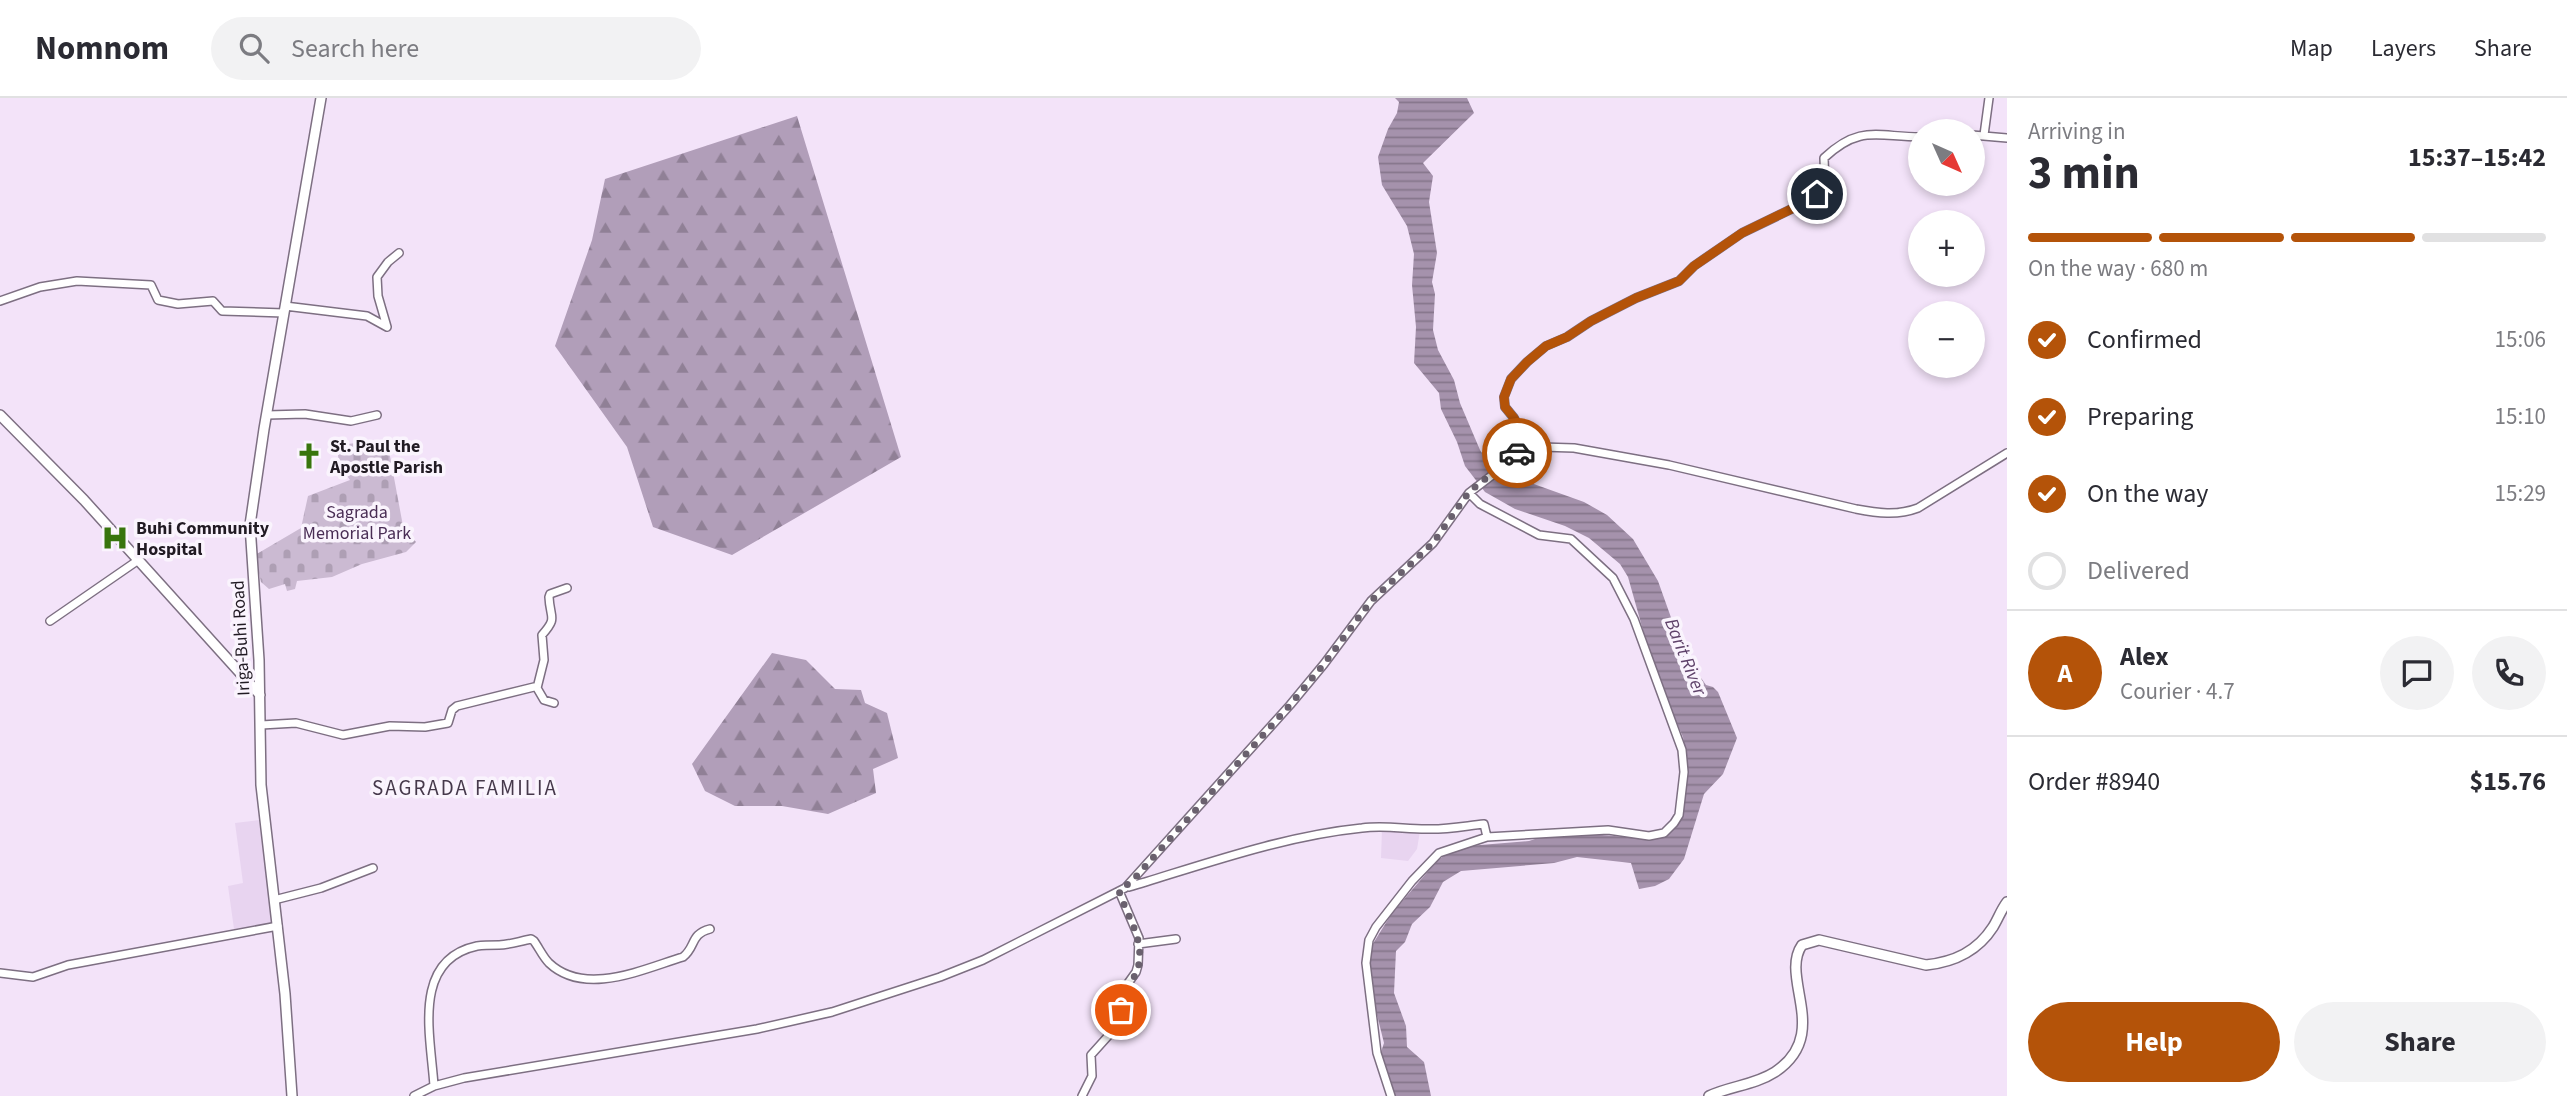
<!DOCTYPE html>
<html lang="en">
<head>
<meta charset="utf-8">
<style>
	body { margin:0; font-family:"Source Sans 3",sans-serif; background:#f2f2f3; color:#2b2b33; height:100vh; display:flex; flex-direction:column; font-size:26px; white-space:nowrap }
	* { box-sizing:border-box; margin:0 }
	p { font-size:23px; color:#7c7c81 }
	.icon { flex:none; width:38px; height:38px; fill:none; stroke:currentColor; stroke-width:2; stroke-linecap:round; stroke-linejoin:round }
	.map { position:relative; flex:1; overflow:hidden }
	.sheet { display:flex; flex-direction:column; background:#fff; width:560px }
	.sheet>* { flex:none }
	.needle { width:46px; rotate:135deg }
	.controls { position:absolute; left:1908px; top:21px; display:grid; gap:14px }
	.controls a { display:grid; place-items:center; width:77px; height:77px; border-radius:50%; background:#fff; box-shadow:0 4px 10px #0003; font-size:35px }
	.pin { position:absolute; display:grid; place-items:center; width:60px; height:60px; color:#fff; margin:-30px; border:4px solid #fff; border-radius:50%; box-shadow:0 2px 7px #0007 }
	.courier { position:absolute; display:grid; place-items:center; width:70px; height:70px; margin:-35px; border:5px solid #b45309; border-radius:50%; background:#fff; color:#222; box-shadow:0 2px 9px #0007 }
	.overview em { font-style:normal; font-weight:700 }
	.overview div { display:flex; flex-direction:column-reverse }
	.overview { display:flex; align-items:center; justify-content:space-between; height:119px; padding:0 21px }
	h1 { font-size:46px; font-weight:700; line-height:52px }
	.bar { display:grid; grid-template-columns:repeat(4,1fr); gap:10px 7px; align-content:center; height:84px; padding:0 21px }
	.bar i { height:9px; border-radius:5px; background:#e1e1e2 }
	.bar .on { background:#b45309 }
	.bar p { grid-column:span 4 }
	.line { display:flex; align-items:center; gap:18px; padding:0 21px; border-top:2px solid #e1e1e2 }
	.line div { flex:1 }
	.round { display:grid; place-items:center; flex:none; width:74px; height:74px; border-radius:37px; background:#f2f2f3 }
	ol { padding:0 21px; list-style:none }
	li { display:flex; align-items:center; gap:21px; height:77px }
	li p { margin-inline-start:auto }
	li .icon { padding:7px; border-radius:50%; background:#b45309; color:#fff; stroke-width:4 }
	li:last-child { color:#7c7c81 }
	li i { width:38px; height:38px; border:4px solid #e1e1e2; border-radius:50% }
	.primary-button { display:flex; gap:14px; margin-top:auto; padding:14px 21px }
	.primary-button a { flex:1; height:80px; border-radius:42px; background:#b45309; color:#fff; font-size:28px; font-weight:700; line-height:80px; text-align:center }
	.primary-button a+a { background:#f2f2f3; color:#2b2b33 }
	header { display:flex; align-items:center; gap:42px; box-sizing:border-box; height:98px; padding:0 35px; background:#fff; border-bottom:2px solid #e1e1e2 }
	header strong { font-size:33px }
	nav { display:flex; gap:38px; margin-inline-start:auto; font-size:24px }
	.search { width:490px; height:63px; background:#f2f2f3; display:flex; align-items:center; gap:18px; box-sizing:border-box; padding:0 24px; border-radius:38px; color:#7c7c81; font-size:26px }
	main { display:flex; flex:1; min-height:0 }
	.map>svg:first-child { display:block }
	.built { fill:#e8d4f0 }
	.forest { fill:url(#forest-firs) }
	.cemetery { fill:url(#cemetery-stones) }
	.water { fill:url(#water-rules) }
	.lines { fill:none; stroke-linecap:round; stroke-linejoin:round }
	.minor-casing { stroke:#7d6f82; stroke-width:10 }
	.major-casing { stroke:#7d6f82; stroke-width:12 }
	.minor { stroke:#fff; stroke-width:7 }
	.major { stroke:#fff; stroke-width:9 }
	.done { stroke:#6a616e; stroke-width:7; stroke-dasharray:0 12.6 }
	.route { stroke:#b45309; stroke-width:9 }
	.labels { text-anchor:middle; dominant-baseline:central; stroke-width:7; stroke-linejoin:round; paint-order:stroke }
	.poi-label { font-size:18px; font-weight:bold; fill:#211b23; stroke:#faf4fd; text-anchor:start }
	.park-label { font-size:18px; fill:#492d54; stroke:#faf4fd }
	.street-label { font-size:18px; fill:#211b23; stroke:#faf4fd }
	.water-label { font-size:19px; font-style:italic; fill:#5f426a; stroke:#faf4fd }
	.quarter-label { font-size:21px; letter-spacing:2px; fill:#46394b; stroke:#faf4fd }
</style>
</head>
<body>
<header>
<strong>Nomnom</strong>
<div class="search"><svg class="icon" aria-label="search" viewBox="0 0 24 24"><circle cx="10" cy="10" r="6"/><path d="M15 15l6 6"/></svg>Search here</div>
<nav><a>Map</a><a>Layers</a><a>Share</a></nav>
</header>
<main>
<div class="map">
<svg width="2007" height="998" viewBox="0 0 2007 998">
	<defs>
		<pattern id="forest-firs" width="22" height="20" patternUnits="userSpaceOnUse" patternTransform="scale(1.75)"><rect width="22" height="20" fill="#b19eb9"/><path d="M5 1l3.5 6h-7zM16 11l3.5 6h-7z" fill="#908096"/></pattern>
		<pattern id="cemetery-stones" width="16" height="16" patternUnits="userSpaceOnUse" patternTransform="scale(1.75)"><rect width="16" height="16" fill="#cbbad2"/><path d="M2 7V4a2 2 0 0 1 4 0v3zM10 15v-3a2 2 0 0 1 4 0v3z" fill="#ae9fb4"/></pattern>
		<pattern id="water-rules" width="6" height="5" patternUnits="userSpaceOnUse" patternTransform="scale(1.75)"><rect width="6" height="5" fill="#a592ac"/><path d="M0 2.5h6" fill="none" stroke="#86768c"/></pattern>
	</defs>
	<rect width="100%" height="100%" fill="#f3e3f9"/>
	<path class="built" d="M259,722l13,104 -38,5 -6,-43 15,-3 -8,-60z
		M1382,731l38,2 -3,18 -9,12 -27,-3z"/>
	<path class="forest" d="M797,18l104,341 -169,98 -79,-28 -26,-80 -72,-101 37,-106 13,-61z
		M772,555l34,7 29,29 26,1 4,13 22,10 11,45 -25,11 3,24 -48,21 -46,-8h-47l-30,-15 -13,-27z"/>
	<path class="cemetery" d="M387,342l16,86 13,16 -10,10 -44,12 -30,13 -35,4 -2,8 -8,2 -2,-7 -16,5 -8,-7 -6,-27 46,-27 7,-32 42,-16 -11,-15 -2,-20z"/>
	<path class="water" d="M1395,0h72l7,15 -51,50 10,13 -4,26 8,51 -5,29 3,12 -2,36 5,20 16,30 6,23 20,47 8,12 15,11 81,29 23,13 26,24 25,42 26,73 22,31 7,2 5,5 19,46 -14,36 -19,20 -20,65 -15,20 -14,7 -16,3 -8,-26 -54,-6 -23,6 -93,8 -18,11 -13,25 -18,17 -7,18 -9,9 -2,42 12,33 1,21 17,15 7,34h-37l-13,-44 3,-9 -14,-56 -1,-37 23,-37 45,-52 15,-11 16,-4 61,-5 15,-5 46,-2 61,5 14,-3 7,-6 11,-25 4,-34 -4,-34 -12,-27 -25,-69 -18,-64 -8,-13 -31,-26 -24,-12 -50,-17 -30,-17 -20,-26 -8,-24 -16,-33 -2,-16 -25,-30 2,-36 -4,-42 2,-31 -7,-28 -25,-41 -4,-28 10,-28 9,-16 2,-11z"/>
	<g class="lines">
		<g class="minor-casing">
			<path id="minor" d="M1972,37l35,3
				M1984,37l5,-37
				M0,203l40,-14 37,-6 74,4 7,15 20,4 35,-3 9,10 62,2
				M285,208l82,10 20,11 -9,-31 -1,-19 11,-15 11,-9
				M267,317l38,-1 46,7 26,-6
				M1530,350l-16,-30 -9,-11 -1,-10 7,-18 16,-17 19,-16 21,-9 24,-16 45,-23 43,-17 15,-15 48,-33 64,-31 19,-16 -1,-28c36,-34 54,-21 96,-21
				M50,523l87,-60
				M537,590l7,-28 -2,-25c16,-18 8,-16 7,-38l1,-3 17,-6
				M261,627l35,-2 47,12 47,-9 35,1 23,-4 4,-13 5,-4 77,-19 3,1 7,12 10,3
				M1129,789c76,-23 154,-51 233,-59 22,-3 42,1 64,1 19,1 39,-3 58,-5l3,13
				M274,802l47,-12 52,-20
				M1138,846l38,-5
				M0,875l33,4 35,-12 210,-39
				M434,988c-3,-49 -23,-126 43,-140 7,-1 14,-1 22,-1 10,0 21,-4 32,-6l3,2c5,7 9,16 15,22 36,34 94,6 134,-6 13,-10 7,-23 27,-28
				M414,998l20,-10 30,-8 293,-49 75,-17 108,-35 43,-17 142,-72 165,-183 34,-41 47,-63 62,-58 36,-50 56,-43 16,-3 33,1 95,17 187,44c21,4 41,7 62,-1l89,-55
				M1082,998l10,-20 -1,-21 27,-30 3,-11v-21l15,-21 2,-7 1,-27 -20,-47
				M1391,998l-14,-43 -11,-90 3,-23 7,-13 36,-46 27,-28 48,-16 121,-7 41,6 15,-3 10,-10 5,-8 5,-43 -2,-22 -48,-131 -21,-41 -42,-39 -32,-4 -59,-31 -11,-11"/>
		</g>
		<g class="major-casing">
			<path id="major" d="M0,317l84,85 176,195
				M292,998l-7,-102 -24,-209 -2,-125 -9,-135 14,-96 57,-331
				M1709,998c21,-10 46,-11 66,-24 57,-38 4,-94 27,-127l17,-5 107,25c28,-3 51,-13 67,-38 5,-8 8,-17 14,-25"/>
		</g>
		<use href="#minor" class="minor"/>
		<use href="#major" class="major"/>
	</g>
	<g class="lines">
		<path class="done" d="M1121,912c-2,-29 9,-21 16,-39 10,-29 -10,-54 -18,-80l14,-11 157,-175 34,-41 47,-63 62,-58 36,-51 48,-39"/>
		<path class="route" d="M1517,355l13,-5 -16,-30 -9,-11 -1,-10 7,-18 16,-17 19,-16 21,-9 24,-16 45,-23 43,-17 15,-15 48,-33 64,-31 11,-8"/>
	</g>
	<defs>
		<g id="church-bare" transform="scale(2.1)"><path d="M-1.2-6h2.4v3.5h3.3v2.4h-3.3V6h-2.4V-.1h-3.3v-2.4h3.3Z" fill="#38750d" stroke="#faf4fd" stroke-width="2.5" paint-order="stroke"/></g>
		<g id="hospital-bare" transform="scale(2.1)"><path d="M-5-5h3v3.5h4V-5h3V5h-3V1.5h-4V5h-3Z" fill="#38750d" stroke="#faf4fd" stroke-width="2.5" paint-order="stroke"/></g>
	</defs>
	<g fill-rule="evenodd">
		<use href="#church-bare" x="309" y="358"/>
		<use href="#hospital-bare" x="115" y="440"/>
	</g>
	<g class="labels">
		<g class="poi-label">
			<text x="330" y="348">St. Paul the<tspan x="330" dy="21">Apostle Parish</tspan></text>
			<text x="136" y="430">Buhi Community<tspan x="136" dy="21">Hospital</tspan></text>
		</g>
		<g class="park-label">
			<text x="357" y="414">Sagrada<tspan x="357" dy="21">Memorial Park</tspan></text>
		</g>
		<g class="street-label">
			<text transform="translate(241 540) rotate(-93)">Iriga-Buhi Road</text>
		</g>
		<g class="water-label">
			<text transform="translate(1685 559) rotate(68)">Barit River</text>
		</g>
		<g class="quarter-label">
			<text x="465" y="690">SAGRADA FAMILIA</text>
		</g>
	</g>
</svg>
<div class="controls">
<a><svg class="needle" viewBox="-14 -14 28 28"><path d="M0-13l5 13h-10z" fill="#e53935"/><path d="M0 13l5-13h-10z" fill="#7c7c81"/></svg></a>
<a>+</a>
<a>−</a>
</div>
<div class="pin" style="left:1121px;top:912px;background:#ea580c"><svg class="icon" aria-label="bag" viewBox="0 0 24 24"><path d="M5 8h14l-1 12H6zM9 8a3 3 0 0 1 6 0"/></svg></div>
<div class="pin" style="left:1817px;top:96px;background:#1f2937"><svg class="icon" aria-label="home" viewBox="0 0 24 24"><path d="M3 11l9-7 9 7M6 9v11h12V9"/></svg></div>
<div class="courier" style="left:1517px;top:355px"><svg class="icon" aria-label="car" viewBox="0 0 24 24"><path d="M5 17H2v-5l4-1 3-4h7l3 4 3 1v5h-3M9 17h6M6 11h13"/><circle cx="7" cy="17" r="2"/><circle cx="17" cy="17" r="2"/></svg></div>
</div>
<section class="sheet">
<div class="overview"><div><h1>3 min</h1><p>Arriving in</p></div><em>15:37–15:42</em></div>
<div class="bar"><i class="on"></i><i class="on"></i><i class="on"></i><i></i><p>On the way · 680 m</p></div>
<ol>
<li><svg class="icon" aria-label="check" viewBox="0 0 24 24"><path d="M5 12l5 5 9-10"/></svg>Confirmed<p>15:06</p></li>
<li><svg class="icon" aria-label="check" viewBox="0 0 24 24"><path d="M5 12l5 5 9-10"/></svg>Preparing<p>15:10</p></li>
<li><svg class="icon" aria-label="check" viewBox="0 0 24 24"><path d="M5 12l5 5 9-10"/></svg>On the way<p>15:29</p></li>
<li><i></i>Delivered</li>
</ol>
<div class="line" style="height:126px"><b class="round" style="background:#b45309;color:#fff">A</b><div><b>Alex</b><p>Courier · 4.7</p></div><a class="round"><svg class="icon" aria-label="chat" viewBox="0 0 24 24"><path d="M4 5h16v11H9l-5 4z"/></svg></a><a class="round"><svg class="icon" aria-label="phone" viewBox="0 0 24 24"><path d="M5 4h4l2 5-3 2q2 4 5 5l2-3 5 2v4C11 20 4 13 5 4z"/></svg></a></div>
<div class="line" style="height:91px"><div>Order #8940</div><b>$15.76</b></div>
<div class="primary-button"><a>Help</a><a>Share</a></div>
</section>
</main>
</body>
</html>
